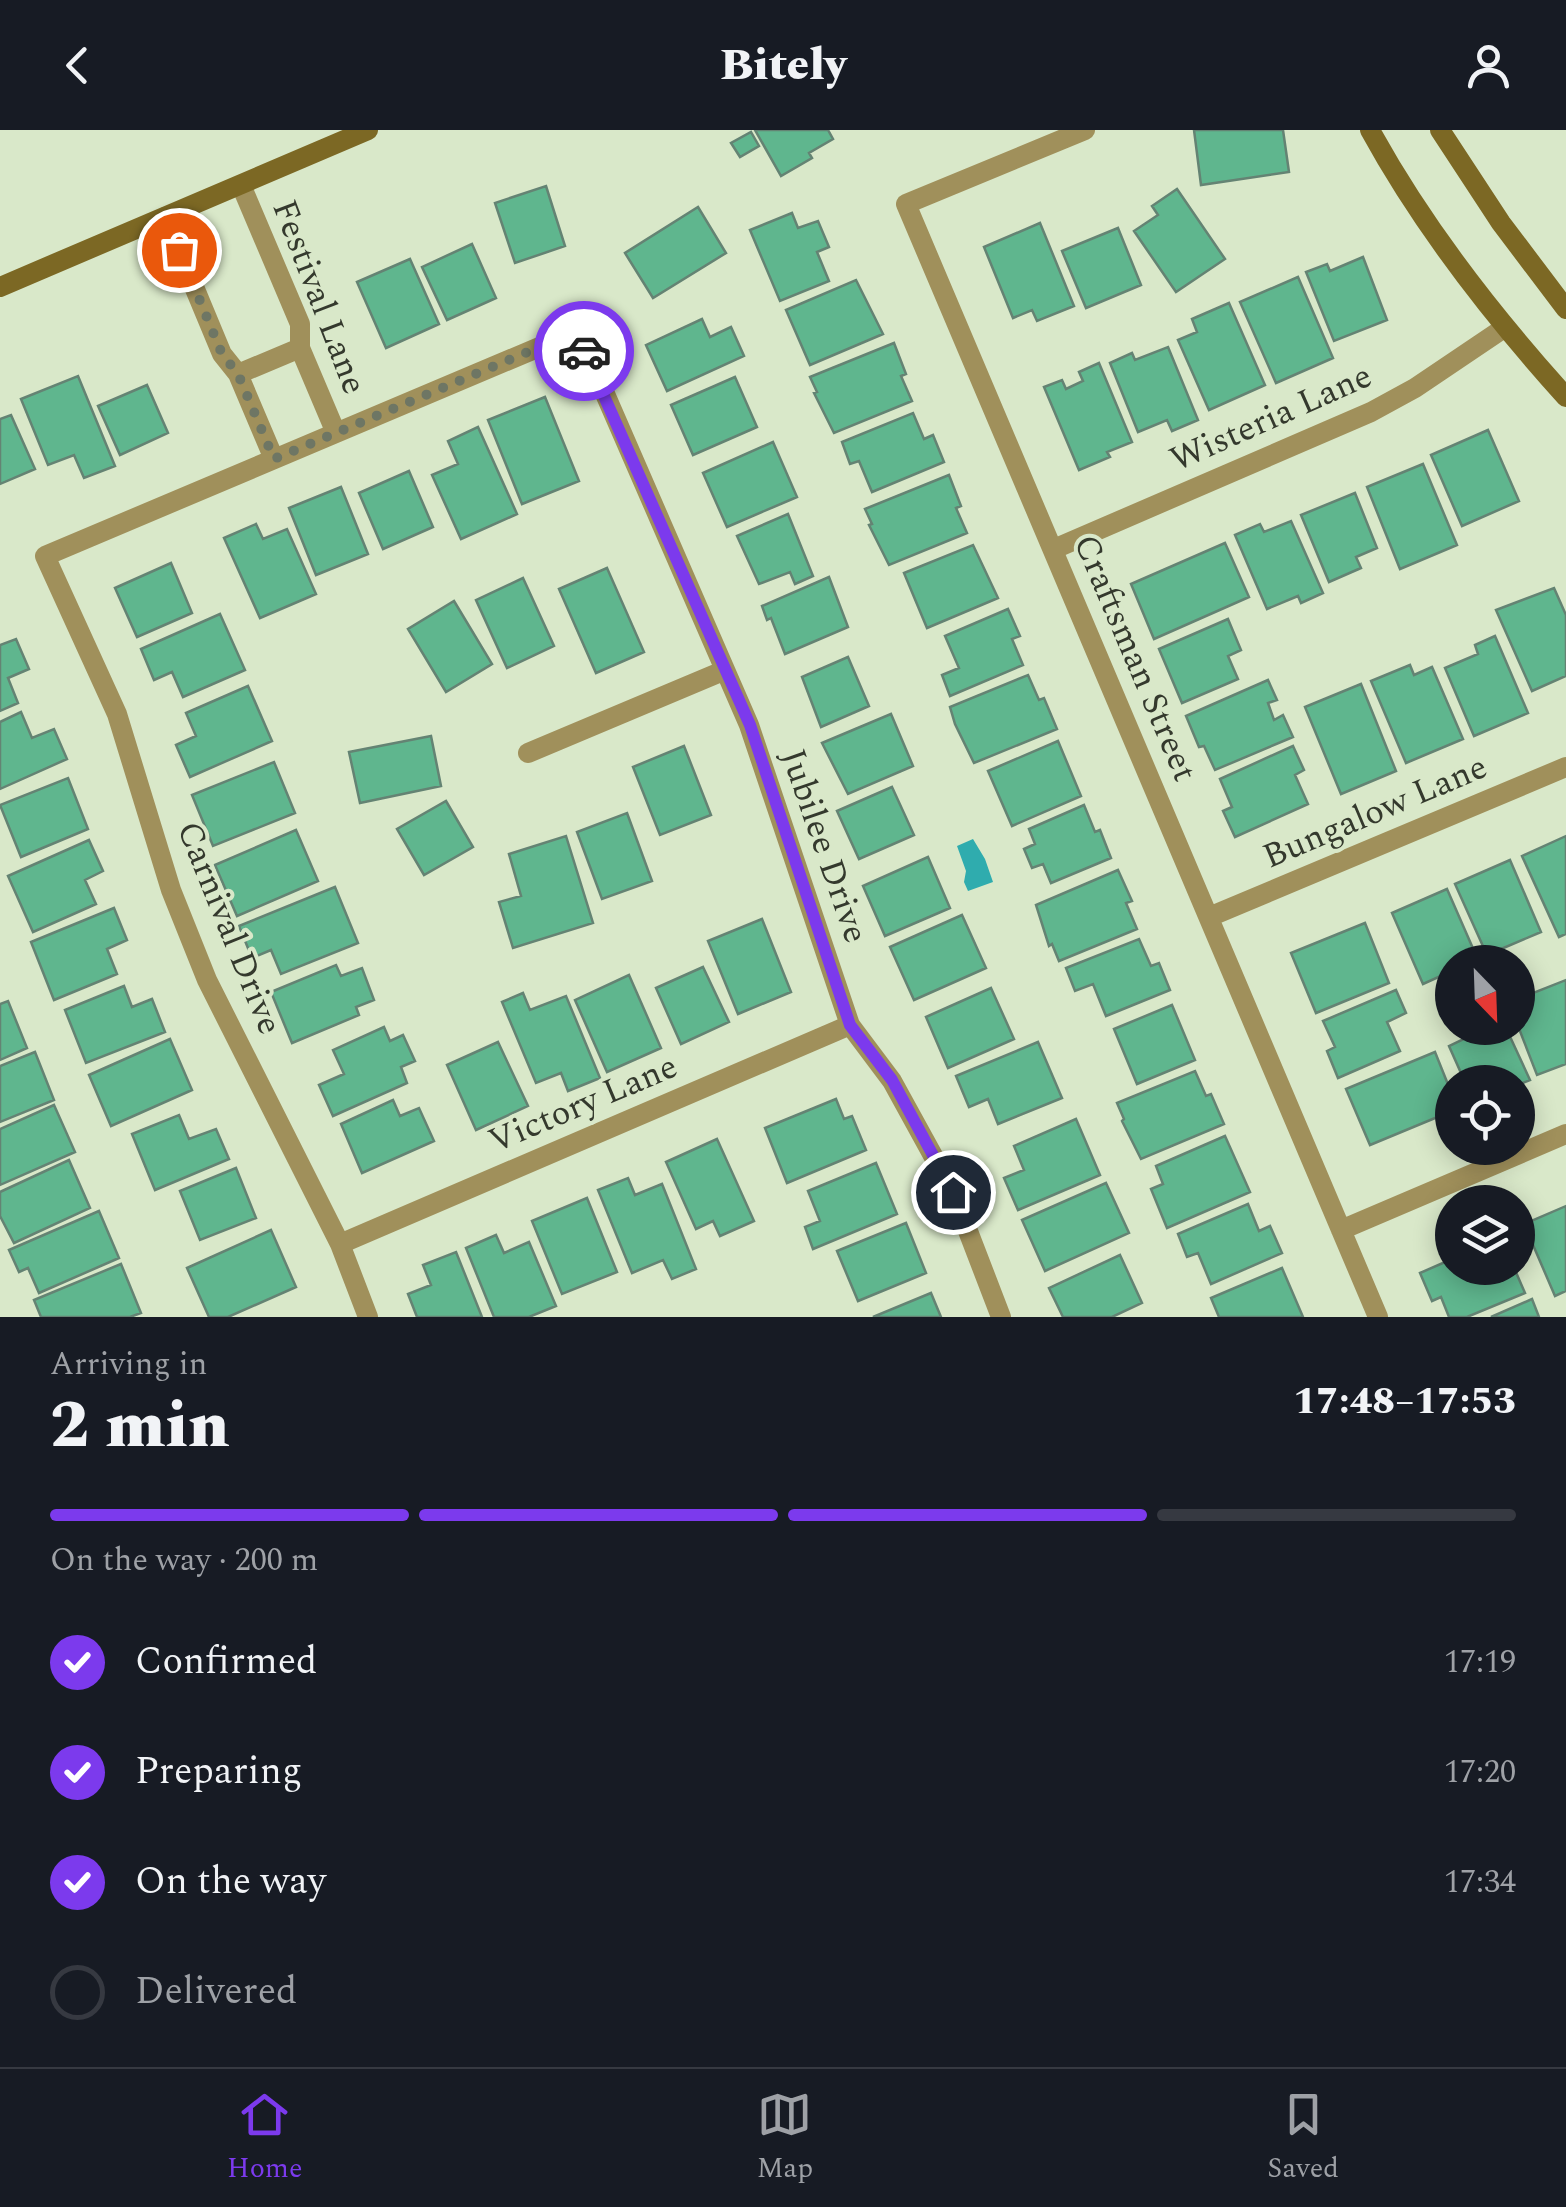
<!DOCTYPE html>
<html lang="en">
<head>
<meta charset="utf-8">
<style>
	body { margin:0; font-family:Spectral,serif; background:#242831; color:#f1f3f6; height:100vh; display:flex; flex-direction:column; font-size:38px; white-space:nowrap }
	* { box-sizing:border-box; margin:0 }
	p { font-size:32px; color:#9ea1a6 }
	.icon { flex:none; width:55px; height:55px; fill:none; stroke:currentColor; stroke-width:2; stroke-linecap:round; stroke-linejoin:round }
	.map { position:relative; height:1187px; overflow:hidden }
	.side { display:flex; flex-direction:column; background:#171b24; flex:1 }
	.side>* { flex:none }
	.needle { width:65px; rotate:157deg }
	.fabs { position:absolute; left:1435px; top:815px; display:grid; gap:20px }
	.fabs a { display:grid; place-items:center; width:100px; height:100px; border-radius:50%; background:#171b24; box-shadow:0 5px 25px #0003; font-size:50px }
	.pin { position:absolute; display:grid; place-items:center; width:85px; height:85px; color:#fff; margin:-42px; border:5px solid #fff; border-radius:50%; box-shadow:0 2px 10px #0007 }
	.courier { position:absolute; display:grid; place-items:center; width:100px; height:100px; margin:-50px; border:8px solid #7c3aed; border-radius:50%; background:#fff; color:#222; box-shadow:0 2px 12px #0007 }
	.head em { font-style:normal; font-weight:800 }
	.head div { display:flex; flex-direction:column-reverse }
	.head { display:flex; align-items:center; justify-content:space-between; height:170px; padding:0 50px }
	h1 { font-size:65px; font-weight:800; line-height:75px }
	.bar { display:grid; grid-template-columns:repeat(4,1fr); gap:15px 10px; align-content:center; height:120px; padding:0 50px }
	.bar i { height:12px; border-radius:8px; background:#363941 }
	.bar .on { background:#7c3aed }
	.bar p { grid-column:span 4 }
	ol { padding:0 50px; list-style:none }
	li { display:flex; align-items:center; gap:30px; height:110px }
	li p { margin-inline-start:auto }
	li .icon { padding:10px; border-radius:50%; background:#7c3aed; color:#fff; stroke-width:4 }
	li:last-child { color:#9ea1a6 }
	li i { width:55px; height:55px; border:5px solid #363941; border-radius:50% }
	header { display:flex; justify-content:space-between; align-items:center; height:130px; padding:0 50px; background:#171b24; font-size:45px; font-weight:800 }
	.dock { display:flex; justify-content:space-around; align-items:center; height:140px; border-top:2px solid #363941; background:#171b24; font-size:28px; color:#9ea1a6 }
	.dock a { display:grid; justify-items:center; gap:5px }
	.dock .on { color:#7c3aed }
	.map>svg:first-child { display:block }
	.water { fill:#2facae }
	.building { fill:#5fb68e; stroke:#648373; stroke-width:2.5 }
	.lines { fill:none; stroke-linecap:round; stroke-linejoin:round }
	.street { stroke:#a0905b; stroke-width:20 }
	.secondary { stroke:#7c6824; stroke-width:20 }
	.done { stroke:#6e7664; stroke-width:10; stroke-dasharray:0 18 }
	.route { stroke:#7c3aed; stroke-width:12 }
	.labels { text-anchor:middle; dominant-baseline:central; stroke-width:8; stroke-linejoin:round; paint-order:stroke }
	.street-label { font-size:35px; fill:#34392d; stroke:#d9e8c9 }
</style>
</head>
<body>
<header><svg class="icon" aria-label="back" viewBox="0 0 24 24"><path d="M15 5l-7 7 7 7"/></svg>Bitely<svg class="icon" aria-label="person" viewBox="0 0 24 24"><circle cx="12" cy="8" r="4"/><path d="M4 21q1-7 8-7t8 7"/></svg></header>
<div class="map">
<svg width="1566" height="1187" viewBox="0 0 1566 1187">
	<rect width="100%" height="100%" fill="#d9e8c9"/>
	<path class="water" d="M973,709l12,20 8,23 -25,9 -4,-9 2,-11 -9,-25z"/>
	<path class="building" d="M755,0h73l5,9 -24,14 3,5 -31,18z
		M1194,0h89l6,42 -88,13z
		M751,2l8,14 -19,11 -9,-14z
		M546,56l19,60 -50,17 -20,-60z
		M1177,59l48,70 -49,33 -42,-61 24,-16 -6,-9z
		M698,77l28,46 -73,45 -28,-45z
		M792,83l6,15 20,-7 11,26 -12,5 12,29 -49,20 -30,-71z
		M1040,93l34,83 -37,15 -5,-11 -19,8 -29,-71z
		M1118,98l23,57 -55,23 -24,-57z
		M472,114l24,54 -49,22 -25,-53z
		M1363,127l24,63 -53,21 -28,-69 21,-8 3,7z
		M410,129l29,65 -53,24 -29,-66z
		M1298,147l35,81 -57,25 -36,-81z
		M856,150l27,54 -73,31 -24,-55z
		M1229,173l36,82 -56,25 -31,-70 19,-8 -5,-13z
		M702,189l8,18 21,-10 13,29 -77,35 -21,-46z
		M894,213l12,31 -5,2 11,25 -78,32 -20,-40 3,-1 -7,-15z
		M1168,217l30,73 -26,11 -5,-11 -29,12 -28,-69 22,-10 3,7z
		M1099,233l33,79 -25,10 3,5 -31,13 -35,-83 18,-7 4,9 17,-8 -4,-9z
		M78,246l37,90 -31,12 -10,-23 -26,10 -27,-66z
		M735,247l22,50 -64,28 -22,-50z
		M147,255l21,48 -48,22 -22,-49z
		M545,267l34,84 -57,23 -34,-84z
		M913,283l11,26 9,-4 11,27 -72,30 -13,-31 -9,3 -8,-22z
		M11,285l24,54 -35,15v-65z
		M478,297l39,87 -56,25 -29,-64 26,-11 -10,-23z
		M1488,300l31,71 -57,25 -31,-71z
		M773,312l24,55 -70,30 -24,-54z
		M1423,334l34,81 -57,24 -33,-82z
		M409,341l24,56 -50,22 -24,-56z
		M949,345l12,31 -5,2 11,25 -78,32 -20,-40 3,-1 -7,-15z
		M341,357l27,67 -52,21 -27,-67z
		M1355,363l22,55 -21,9 5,11 -32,14 -28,-67z
		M788,384l25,62 -18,8 -5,-12 -31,12 -22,-48z
		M1291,391l32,72 -22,10 -3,-7 -31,13 -32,-74 25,-11 4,8z
		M256,394l7,15 24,-10 29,65 -56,24 -36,-80z
		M1225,413l24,54 -95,42 -23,-55z
		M973,415l25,53 -71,30 -23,-55z
		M171,433l21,50 -55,24 -22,-49z
		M607,438l37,84 -48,21 -37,-84z
		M829,447l19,50 -63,27 -14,-36 -4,2 -5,-14z
		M523,448l31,68 -47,22 -31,-68z
		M1554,458l12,27v61l-34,15 -36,-81z
		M454,471l38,63 -46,28 -38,-63z
		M1008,479l12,27 -8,3 11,26 -73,31 -8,-21 17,-7 -14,-32z
		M220,484l25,56 -62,27 -11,-25 -18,8 -13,-31z
		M1228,489l13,31 -13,6 10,23 -56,24 -23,-54z
		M1495,506l33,77 -54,23 -29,-68 33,-14 -3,-9z
		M16,509l13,30 -21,9 10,25 -18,8v-66z
		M848,527l21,49 -48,21 -19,-50z
		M1410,535l4,10 18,-8 31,72 -57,24 -35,-82z
		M1028,545l11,25 5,-2 13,31 -83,34 -19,-39 -5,-17z
		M1268,550l9,20 -9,3 6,17 9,-5 10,22 -78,33 -11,-24 -5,1 -13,-31z
		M1361,554l35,87 -55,23 -36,-87z
		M248,556l24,55 -82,36 -14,-32 20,-9 -10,-23z
		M21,582l11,26 22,-9 13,30 -67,30v-67z
		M891,584l22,52 -65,28 -26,-51z
		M431,606l10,50 -81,17 -11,-51z
		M1058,611l23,55 -69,30 -24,-55z
		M684,616l27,69 -51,20 -27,-68z
		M1293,616l11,24 -9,5 13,29 -73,33 -12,-26 9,-4 -12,-28z
		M274,632l21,51 -82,33 -21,-51z
		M68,648l20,51 -67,28 -21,-52z
		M892,657l22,48 -55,24 -22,-48z
		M446,671l27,46 -49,28 -27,-46z
		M1084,675l11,27 5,-2 11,28 -60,25 -8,-19 -11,4 -8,-19 11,-5 -6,-15z
		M627,683l25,68 -50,18 -25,-67z
		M296,700l22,51 -81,35 -22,-51z
		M566,706l27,87 -80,25 -14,-46 22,-6 -12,-42z
		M1566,706v98l-7,3 -37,-81z
		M89,710l14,31 -18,9 11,24 -63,28 -25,-56z
		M928,727l22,51 -65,28 -22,-50z
		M1510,730l31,72 -54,23 -32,-71z
		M1118,740l14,31 -6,2 11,26 -78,32 -7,-17 -3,2 -13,-41z
		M335,757l23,56 -77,31 -10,-24 -19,8 -13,-32z
		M1447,759l31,71 -26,2v9l-29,13 -31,-71z
		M114,778l13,32 -20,9 10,25 -63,26 -23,-58z
		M962,785l24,53 -72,32 -24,-53z
		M762,789l29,73 -53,22 -30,-73z
		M1365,793l24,60 -73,30 -25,-60z
		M1139,809l12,27 8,-3 11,27 -64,26 -13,-32 -18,7 -9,-23z
		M336,835l5,11 21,-8 12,32 -18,7 3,8 -67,28 -21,-51z
		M703,837l26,55 -48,22 -25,-56z
		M629,845l32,73 -54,24 -32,-72z
		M1566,850v84l-29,11 -19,-49v-27z
		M124,856l8,21 20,-8 13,33 -79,31 -21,-53z
		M991,858l23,51 -66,29 -22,-51z
		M1396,860l10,23 -19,9 13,29 -62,27 -11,-27 8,-4 -12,-26z
		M523,863l7,17 36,-14 34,82 -32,13 -7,-18 -25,10 -34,-81z
		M8,871l19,47 -27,12v-56z
		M1172,875l23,55 -58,24 -23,-55z
		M384,897l6,14 13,-6 12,26 -14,6 6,16 -74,33 -14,-31 25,-11 -11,-24z
		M1461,898h45l24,52 -12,5 -53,-3 -16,-36 17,-8z
		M170,909l22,51 -81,36 -22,-51z
		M498,912l30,64 -52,24 -29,-65z
		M1038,912l24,56 -64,26 -10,-25 -19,8 -13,-31z
		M35,922l19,48 -54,22v-56z
		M1435,922l16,40 -6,3 7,16 -82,34 -24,-56z
		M1195,941l11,25 5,-2 13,30 -83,35 -19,-38 2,-2 -7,-16z
		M836,969l8,20 8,-3 14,34 -79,33 -22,-55z
		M393,970l7,16 19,-8 15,33 -72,32 -21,-49z
		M54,975l21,47 -75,33v-56z
		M179,985l10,24 27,-10 13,30 -74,31 -23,-56z
		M1076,989l24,56 -82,35 -14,-32 20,-8 -10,-24z
		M1225,1006l25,56 -83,36 -16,-39 12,-5 -7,-18z
		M717,1009l37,82 -34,15 -7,-15 -17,8 -30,-67z
		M69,1030l21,48 -76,35 -14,-27v-24z
		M876,1033l21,51 -84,35 -8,-22 15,-6 -12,-30z
		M236,1038l20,50 -56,22 -20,-49z
		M628,1048l7,17 27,-11 34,85 -24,10 -9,-19 -31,13 -34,-83z
		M1106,1053l23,50 -84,38 -23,-51z
		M587,1068l30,74 -55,22 -30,-73z
		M1248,1074l11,27 11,-5 12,27 -71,31 -13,-31 -11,4 -9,-23z
		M1566,1076v85l-11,5 -31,-72z
		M99,1081l20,47 -80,35 -11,-25 -9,4 -10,-22z
		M906,1093l20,50 -68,28 -21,-50z
		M271,1100l25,57 -68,30h-19l-22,-49z
		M496,1105l8,18 25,-11 27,64 -27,11h-35l-28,-69z
		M456,1122l26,65h-65l-9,-23 23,-9 -8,-20z
		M1120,1125l22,48 -30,14h-49l-14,-29z
		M1452,1129v9h54l2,5 7,-3 10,23 -58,24h-18l-8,-20 -9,4 -12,-28z
		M121,1134l20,49 -11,4h-89l-7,-17z
		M1282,1138l21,49h-84l-8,-19z
		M931,1163l10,24h-68z
		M1532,1169l7,18h-48z"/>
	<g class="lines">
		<path class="street" d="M1085,0l-179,74 472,1113
			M241,55l59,139v24l36,85
			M165,87l57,137 16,20 36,85
			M238,244l62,-26
			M1054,419l317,-137 44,-24 89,-60
			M528,623l195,-82
			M1209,787l357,-150
			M1341,1100l225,-96
			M340,1114l510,-219
			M368,1187l-28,-73 -133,-264 -36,-90 -54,-176 -72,-158 530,-224 27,55 147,338 101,300 42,56 61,111 48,125"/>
		<path class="secondary" d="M1370,0c53,97 122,185 196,267
			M1440,0l61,93 65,86
			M0,157l368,-157"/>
	</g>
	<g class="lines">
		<path class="done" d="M179,120l43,104 16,20 36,85 301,-127 9,19"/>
		<path class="route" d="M584,221l166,374 100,300 42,55 61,112"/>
	</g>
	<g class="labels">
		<g class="street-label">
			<text transform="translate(319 167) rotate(69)">Festival Lane</text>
			<text transform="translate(1271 288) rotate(-24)">Wisteria Lane</text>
			<text transform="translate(1135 528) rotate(67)">Craftsman Street</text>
			<text transform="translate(1375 682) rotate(-23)">Bungalow Lane</text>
			<text transform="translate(824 716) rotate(71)">Jubilee Drive</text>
			<text transform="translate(229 798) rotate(68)">Carnival Drive</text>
			<text transform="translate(583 974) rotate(-23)">Victory Lane</text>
		</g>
	</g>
</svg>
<div class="fabs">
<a><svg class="needle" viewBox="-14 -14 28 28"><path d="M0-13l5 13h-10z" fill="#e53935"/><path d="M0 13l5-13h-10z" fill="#9ea1a6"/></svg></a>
<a><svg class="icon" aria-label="locate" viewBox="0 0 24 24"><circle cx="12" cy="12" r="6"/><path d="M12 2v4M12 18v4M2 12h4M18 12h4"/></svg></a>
<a><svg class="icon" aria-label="layers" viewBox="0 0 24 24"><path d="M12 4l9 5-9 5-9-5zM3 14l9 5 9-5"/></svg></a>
</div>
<div class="pin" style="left:179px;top:120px;background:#ea580c"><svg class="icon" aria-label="bag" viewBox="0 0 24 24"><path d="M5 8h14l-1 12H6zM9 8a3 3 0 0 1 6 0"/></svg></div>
<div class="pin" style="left:953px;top:1062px;background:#1f2937"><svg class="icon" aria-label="home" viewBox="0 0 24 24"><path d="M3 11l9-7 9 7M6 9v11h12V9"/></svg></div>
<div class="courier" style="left:584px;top:221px"><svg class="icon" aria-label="car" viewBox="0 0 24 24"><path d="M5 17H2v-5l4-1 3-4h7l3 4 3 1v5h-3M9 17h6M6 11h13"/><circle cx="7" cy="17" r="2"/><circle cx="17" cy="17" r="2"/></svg></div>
</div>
<section class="side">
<div class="head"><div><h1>2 min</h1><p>Arriving in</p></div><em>17:48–17:53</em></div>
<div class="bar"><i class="on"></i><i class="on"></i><i class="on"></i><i></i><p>On the way · 200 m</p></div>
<ol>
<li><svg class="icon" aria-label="check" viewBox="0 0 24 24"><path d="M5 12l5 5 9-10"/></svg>Confirmed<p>17:19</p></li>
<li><svg class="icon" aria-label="check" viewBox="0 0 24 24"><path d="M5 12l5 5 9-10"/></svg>Preparing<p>17:20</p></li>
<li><svg class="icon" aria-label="check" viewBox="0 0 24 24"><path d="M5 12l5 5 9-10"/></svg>On the way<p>17:34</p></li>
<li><i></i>Delivered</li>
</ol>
</section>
<nav class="dock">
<a class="on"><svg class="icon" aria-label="home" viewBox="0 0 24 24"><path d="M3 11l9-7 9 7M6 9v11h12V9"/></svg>Home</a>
<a><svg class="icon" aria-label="map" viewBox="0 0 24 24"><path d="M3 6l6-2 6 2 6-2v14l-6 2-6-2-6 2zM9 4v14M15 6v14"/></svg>Map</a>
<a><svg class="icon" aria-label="saved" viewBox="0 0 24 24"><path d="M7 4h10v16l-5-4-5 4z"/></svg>Saved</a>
</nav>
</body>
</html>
